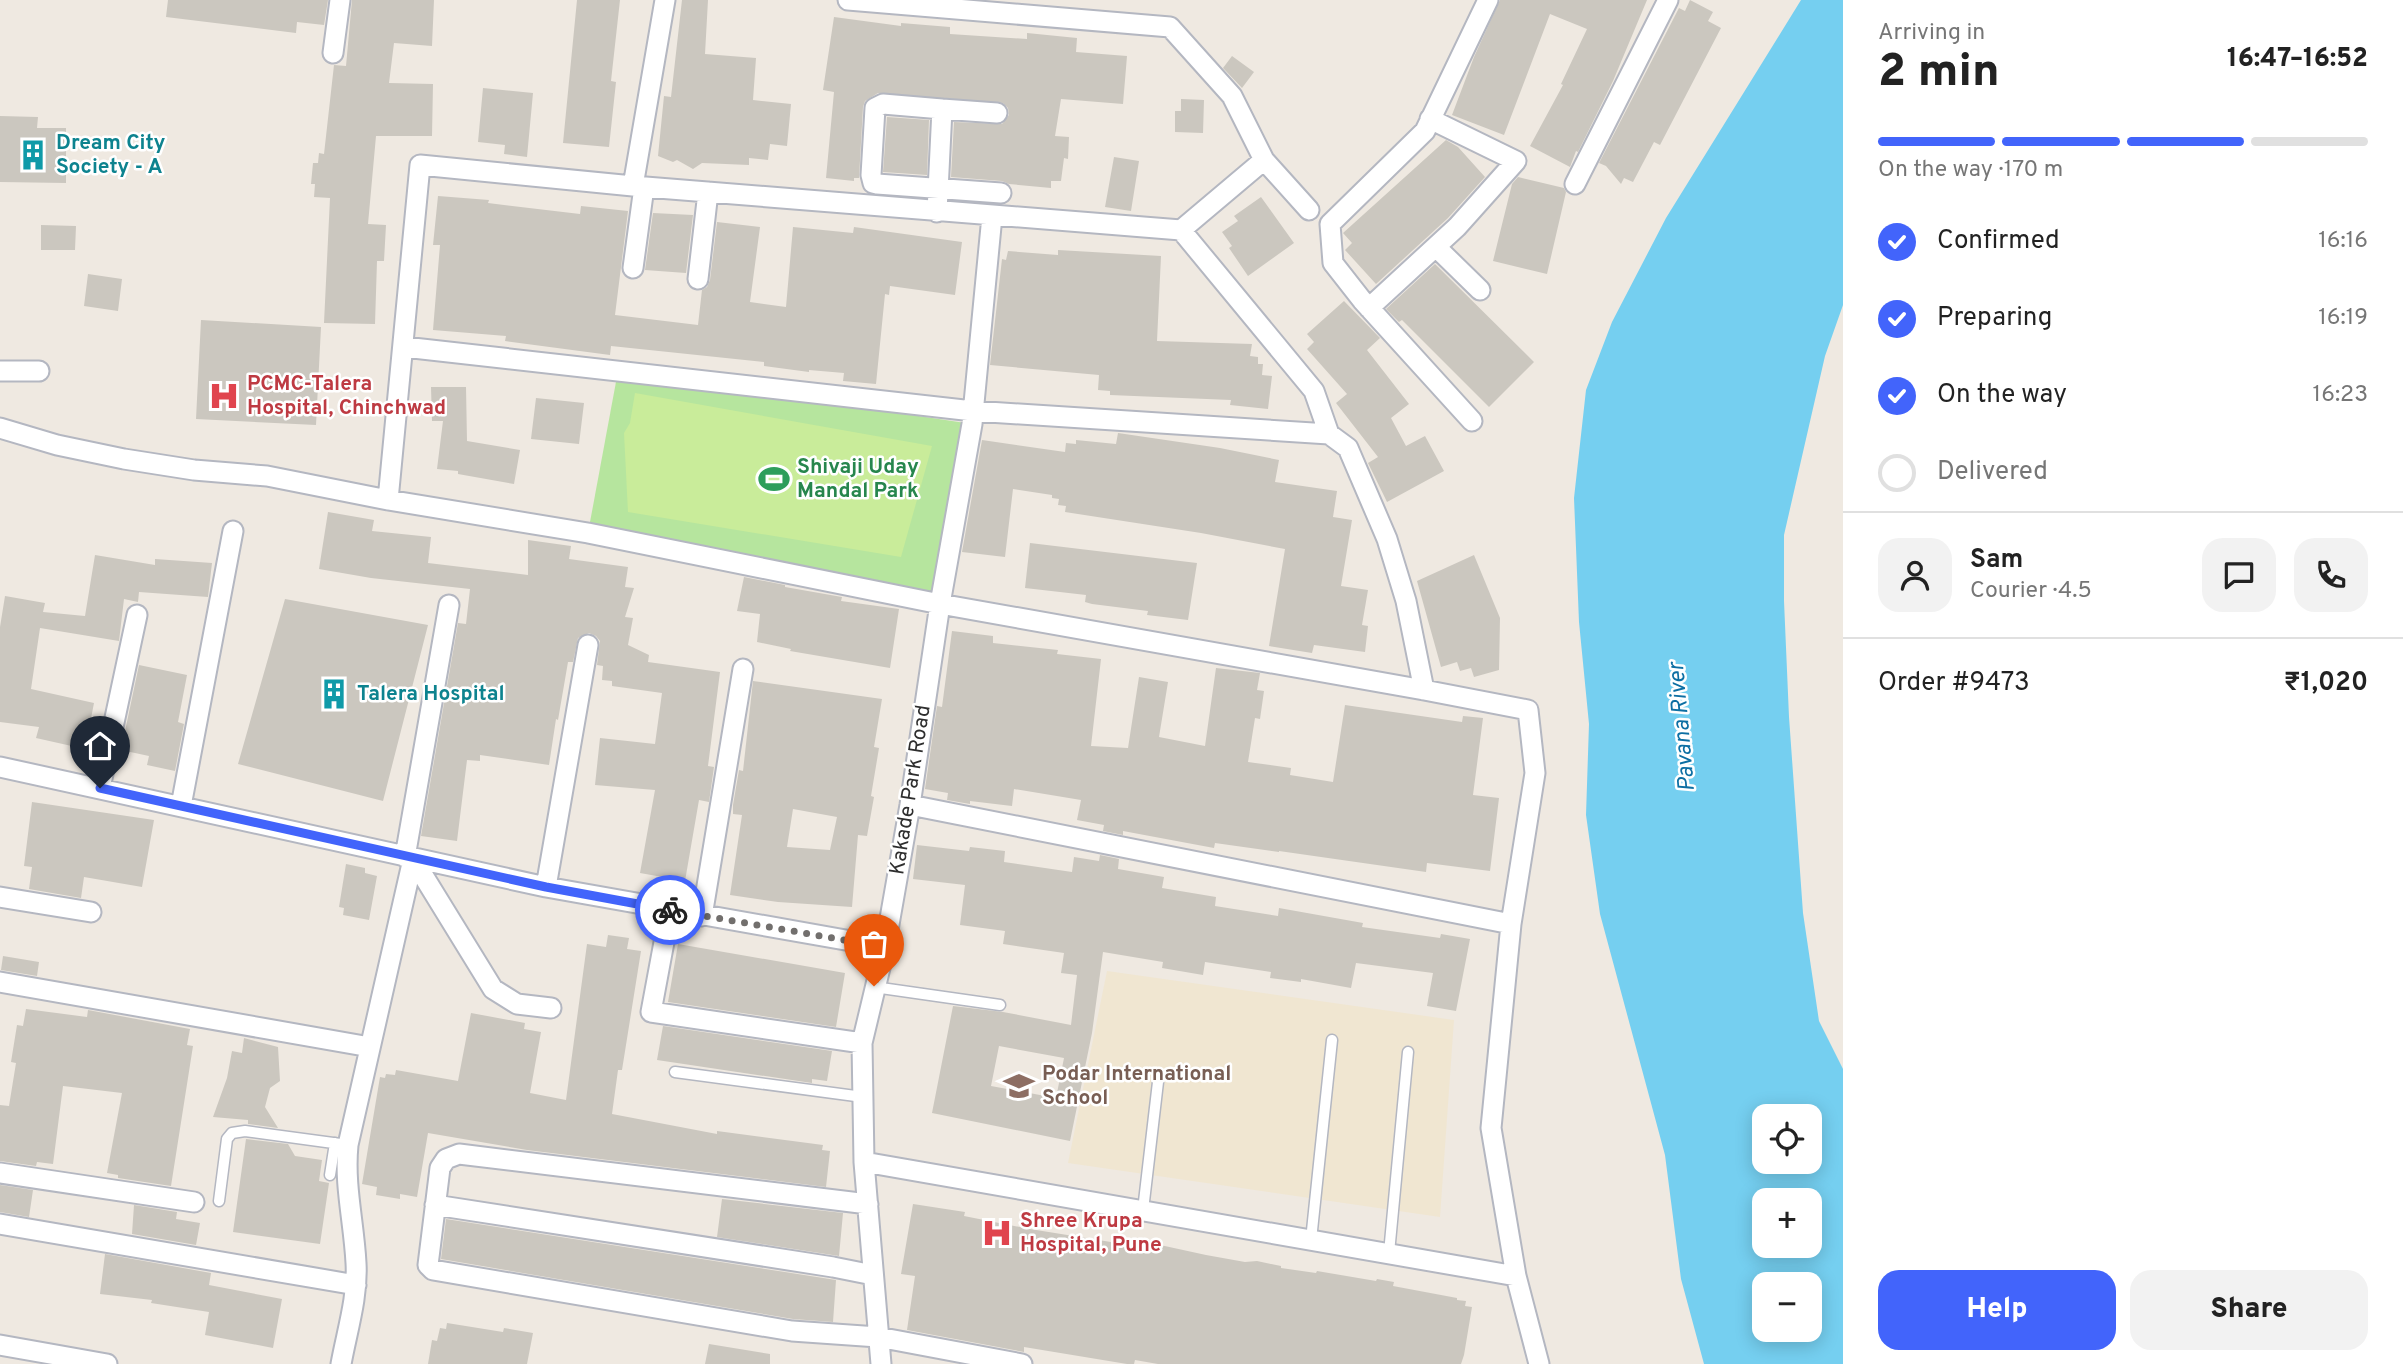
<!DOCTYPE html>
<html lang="en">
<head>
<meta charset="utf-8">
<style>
	body { margin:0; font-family:Overpass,sans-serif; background:#f2f2f2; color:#222; height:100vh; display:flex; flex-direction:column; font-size:26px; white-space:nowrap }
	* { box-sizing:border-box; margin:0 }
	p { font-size:23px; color:#767676 }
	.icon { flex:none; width:38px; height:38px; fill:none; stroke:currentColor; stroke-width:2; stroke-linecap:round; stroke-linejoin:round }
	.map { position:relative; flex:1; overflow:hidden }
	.panel { display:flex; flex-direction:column; background:#fff; width:560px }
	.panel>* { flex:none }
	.tools { position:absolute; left:1752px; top:1104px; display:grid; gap:14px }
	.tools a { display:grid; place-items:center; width:70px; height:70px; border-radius:14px; background:#fff; box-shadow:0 4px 18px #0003; font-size:35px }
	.pin { position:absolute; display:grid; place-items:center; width:60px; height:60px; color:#fff; margin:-72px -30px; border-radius:50% 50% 50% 0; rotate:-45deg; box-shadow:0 0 7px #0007 }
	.pin .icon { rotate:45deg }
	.courier { position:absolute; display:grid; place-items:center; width:70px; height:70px; margin:-35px; border:5px solid #4264fb; border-radius:50%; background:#fff; color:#222; box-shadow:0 2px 9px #0007 }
	.headline em { font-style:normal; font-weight:800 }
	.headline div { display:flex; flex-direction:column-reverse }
	.headline { display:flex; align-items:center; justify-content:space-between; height:119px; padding:0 35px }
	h1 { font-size:46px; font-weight:800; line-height:52px }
	.bar { display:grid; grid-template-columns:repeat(4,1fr); gap:10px 7px; align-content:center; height:84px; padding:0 35px }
	.bar i { height:9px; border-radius:5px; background:#e0e0e0 }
	.bar .active { background:#4264fb }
	.bar p { grid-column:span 4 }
	.line { display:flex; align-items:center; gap:18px; padding:0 35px; border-top:2px solid #e0e0e0 }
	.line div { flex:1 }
	.round { display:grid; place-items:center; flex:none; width:74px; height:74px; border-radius:21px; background:#f2f2f2 }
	ol { padding:0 35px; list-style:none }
	li { display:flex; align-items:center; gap:21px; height:77px }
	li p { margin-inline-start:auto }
	li .icon { padding:7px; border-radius:50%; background:#4264fb; color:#fff; stroke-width:4 }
	li:last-child { color:#767676 }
	li i { width:38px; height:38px; border:4px solid #e0e0e0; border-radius:50% }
	.button { display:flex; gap:14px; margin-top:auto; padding:14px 35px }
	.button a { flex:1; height:80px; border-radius:21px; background:#4264fb; color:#fff; font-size:28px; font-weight:800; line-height:80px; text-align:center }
	.button a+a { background:#f2f2f2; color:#222 }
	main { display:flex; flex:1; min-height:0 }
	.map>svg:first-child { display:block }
	.education { fill:#f0e6d1 }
	.park { fill:#b6e59e }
	.pitch { fill:#c9ec9a }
	.water { fill:#75cff0; fill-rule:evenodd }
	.building { fill:#cbc7bf; fill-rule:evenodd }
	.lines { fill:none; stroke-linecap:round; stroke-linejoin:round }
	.service-casing { stroke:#b4b7c1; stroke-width:13 }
	.minor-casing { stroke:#b4b7c1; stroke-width:23 }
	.service { stroke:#fff; stroke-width:10 }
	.minor { stroke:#fff; stroke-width:19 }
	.done { stroke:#726f6d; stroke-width:7; stroke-dasharray:0 12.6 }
	.route { stroke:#4264fb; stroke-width:9 }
	.labels { text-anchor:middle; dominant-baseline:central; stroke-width:5; stroke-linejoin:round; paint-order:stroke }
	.culture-label { font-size:21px; font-weight:bold; fill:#0d838f; stroke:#fff; text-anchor:start }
	.health-label { font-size:21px; font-weight:bold; fill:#be3a42; stroke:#fff; text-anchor:start }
	.leisure-label { font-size:21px; font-weight:bold; fill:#27864d; stroke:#fff; text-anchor:start }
	.street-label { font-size:21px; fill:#2e2e2e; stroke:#fff }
	.education-label { font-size:21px; font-weight:bold; fill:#785e54; stroke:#fff; text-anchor:start }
	.water-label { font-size:23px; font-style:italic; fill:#0d6fa3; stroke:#fff }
</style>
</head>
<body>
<main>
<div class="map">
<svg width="1843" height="1364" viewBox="0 0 1843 1364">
	<rect width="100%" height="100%" fill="#efe9e1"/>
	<path class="education" d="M1107,971l347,49 -14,197 -372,-54z"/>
	<path class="park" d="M618,371l354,53 -32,180 -352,-71z"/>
	<path class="pitch" d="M635,393l297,53 -31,111 -273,-45 -4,-79 6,-10z"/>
	<path class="water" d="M1801,0h42v305l-18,51 -41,179v66l5,116 14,196 16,108 24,48v295h-139l-23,-85 -16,-124 -65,-241 -14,-99 3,-91 -10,-102 -5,-124 12,-108 26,-68 54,-104zM1764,1116h46v46h-46zM1764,1200h46v46h-46zM1764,1284h46v46h-46z"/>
	<path class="building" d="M168,0h160l-4,25 -27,-3 -1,11 -130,-16z
		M352,0h82l-2,46 -38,-3 -5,40 44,1 -1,52h-56l-8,88 18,1 -2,36h-7l-2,63 -51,-1 6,-125 -16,-1 1,-13h-4l2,-21h5l1,-10 5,1 10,-89 12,1z
		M577,0h43l-9,81 5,1 -7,65 -46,-4z
		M682,0h26l-3,54 51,4 -3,42 38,4 -4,42 -17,-2 -2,16 -19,-2v7l-47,-2 -9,6 -16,-9 -4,2 -15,-6 6,-60 7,1z
		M1500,0h147l-34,81 -35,71 -2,-1 -6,16 -40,-21 33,-61 -2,-1 26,-55 -37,-15 -46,121 -52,-20 22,-58z
		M1690,0l23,12 -5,9 13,7 -61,117 -6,-3 -21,40 -9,-4 -3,6 -15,-18 -7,-3 80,-155 6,3z
		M834,17l67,9v-3l49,4v7l77,5v-6l50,5 -1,14 51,4 -4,48 -62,-5 -6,37 14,1 -1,22 -4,-1 -3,23h-10v7l-42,-4 -7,-3 -51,-4 3,-55 48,2 7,-9 -1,-7 -5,-5 -125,-10 -13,8 -2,6 -4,71h-5v3l-28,-3 8,-86 -11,-2z
		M1232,56l22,16 -12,16 -19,-20z
		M483,88l50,5 -6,64 -23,-3 1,-9 -27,-3z
		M1181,99l23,1 -1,33 -28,-1v-21h6z
		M0,116l38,1 -1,11h29v55l-66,-1z
		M887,117l42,3 -2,55 -44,-3z
		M1446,140l12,7 27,30 -37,41 -72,66 -31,-34 7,-7 -9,-10z
		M1114,157l25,4 -8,50 -26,-4z
		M1518,177l46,11 2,4 -19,82 -54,-13 19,-77z
		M438,196l51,4 -1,3 92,11 1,-8 47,5 -13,104 83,10 4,-35 5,-3 3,-7 7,-58 43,5 -10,75 36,5 7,-80 60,6 1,-6 108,15 -7,53 -65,-9 -1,9 -4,-1 -9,90 -33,-3 1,-8 -35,-3v2l-45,-6v-4l-153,-16 -1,9 -105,-14 1,-5 -73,-6 7,-85h-7z
		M1261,197l33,46 -46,33 -19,-28 3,-2 -10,-14 16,-11 -4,-5z
		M653,213l40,2 -7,58 -41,-3z
		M41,225l35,1 -1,24h-34z
		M1058,250l103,6 -4,85 95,3 -2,12 8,1v7h5l-1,11 10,1 -4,33 -38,-4 1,-5 -121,-5v-4l-12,-1 1,-15 -109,-10 12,-106 4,1 2,-9 50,4z
		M1435,264l99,98 -45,45 -87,-87 -3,2 -13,-13z
		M88,274l34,5 -4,32 -34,-5z
		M1344,301l36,37 -13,12 42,54 -18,14 15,28 19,-10 19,35 -57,31 -19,-39 10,-6 -42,-54 11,-9 -40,-45 7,-7 -7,-8z
		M201,320l120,7 -5,98 -120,-6z
		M431,387h35l1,54 53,9 -6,34 -56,-10v-3l-21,-2 6,-48h-11z
		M536,398l48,5 -5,41 -48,-5z
		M1118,433l102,15 59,12 -4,22 62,9 -4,26 19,3 -11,66 27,4 -6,35 6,1 -3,26 -51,-7 -2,8 -43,-7 16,-97 -84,-16 -136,-21 1,-6 -8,-1 1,-6 -7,-1v-3l-39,-6 -8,68 -43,-5 20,-112 83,12 1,-9 10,1v-4l40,4z
		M328,512l46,8 -2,11 59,6 -3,26 100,12v-35l43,6 -2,13 59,8 -3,20 9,1 -9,29 8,1 -5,27 21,10 -1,7 72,10 -12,94 6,1 -5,35 -10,-2 -14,81 -45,-8 15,-83 -60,-5 5,-47 55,6 7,-51 -50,-7v-5l-10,-1 1,-14 -6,-1 3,-24 -4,-5 -7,-3 -11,5 -5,24h-5l-10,58 -2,-1 -7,46 -69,-10v6l-13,-1 -10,81 -36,-5 37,-213 8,1 4,-35 -99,-11 -52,-9z
		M1030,543l167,20 -9,57 -41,-5 1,-4 -56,-7 -7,-2 1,-7 -61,-7z
		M95,555l60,10v-6l57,4 -4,34 -69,-5 -1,10 -14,-3 -5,42 -79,-13 -9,61 63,14 -9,46 -49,-11 3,-11 -39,-5v-95l5,-31 40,7 -2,9 42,4z
		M1474,555l26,63 -1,52 -25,7 -3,-9 -11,3 -3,-9 -16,5 -24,-86z
		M744,577l41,8v2l57,10 -1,4 58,8 -9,59 -100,-17 1,-2 -34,-7 3,-28 -23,-3z
		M285,599l143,26 -45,176 -145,-37z
		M952,631l41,5v7l65,7 -1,4 44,5 -10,87 37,2 11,-71 29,5 -9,55 46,9 11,-78 44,5 -3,17 7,1 -4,28 -5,-1 -7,44 43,6 -1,7 43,7 12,-77 117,17 1,-6 20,2 -10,77 26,3 -9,73 -63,-8 -1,9 -147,-21v1l-64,-9 -1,5 -91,-17v4l-20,-4 1,-6 -27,-5 4,-20 -67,-11 -2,17 -42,-5v3l-23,-4 1,-7 -23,-4 12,-83 5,1z
		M139,665l48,10 -9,47 6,2 -9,47 -28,-6 2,-9 -28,-6z
		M753,681l129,18 -8,48 5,1 -8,48 3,1 -7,39 -9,-1 -6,72 -74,-5 -48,-7 12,-80 -9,-1v-9l6,-35 4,1zM793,809l44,8 -7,33 -43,-3z
		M32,802l122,18 -12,67 -58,-10 -3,21 -52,-9 3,-22 -8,-1z
		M917,845l52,6 1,-4 35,4 -1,11 68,10 2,-15 25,4 1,-6 19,4 -1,10 46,8 -2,11 54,9 -1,9 63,10 1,-8 84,15 -1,4 78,11 1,-4 29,5 -14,72 -29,-5 6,-33 -77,-10 -5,25 -50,-9v3l-31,-4 1,-6 -66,-10 -2,13 -41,-7 1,-6 -60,-10 -11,81 -22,108 -138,-28 21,-107 50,6 68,13 6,-50 -16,-2 3,-20 -61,-9 2,-13 -45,-6 5,-40 -52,-6zM999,1046l65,12 -8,40 -65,-12z
		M346,864l19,4v5l12,3 -8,44 -26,-5 1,-7 -5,-1z
		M608,935l21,3 -2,11 14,2 -19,119h-4l-6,44 105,20v-3l106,14 -1,5 8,1 -4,36 -299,-37 -99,-17 -11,64 -17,-3v5l-24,-4 1,-8 -15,-3 18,-107 5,1 1,-4 9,1 1,-5 62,11 13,-68 54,10 -1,6 17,3 -11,61 36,7 21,-156 19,3z
		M678,944l167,29 -9,54 -168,-25z
		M3,956l36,6 -2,14 -36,-6z
		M26,1009l61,8 1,-7 102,19 -3,16 6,1 -22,140 -53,-8v-3l-11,-2 15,-80 -59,-7 -10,78 -16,-2 -1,4 -36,-5v-56l9,1 7,-43 -5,-1 6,-37 6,1z
		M663,1026l169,25 -5,30 -15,-2v4l-155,-23z
		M244,1038l34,9 2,34 -10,7 -5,19 13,21 -30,-4v-4l-35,-3 14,-39 5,-27 10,2z
		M246,1139l42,5 7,12 27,4 -3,21 10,2 -9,61 -87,-12z
		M0,1185l33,5 -4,27 -29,-5z
		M722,1199l121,14 -4,43 -122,-19z
		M913,1204l52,8 -1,4 66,13 87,14v-2l10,1 1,-4 78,17 39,7 12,-1 24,5v2l35,5 1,-2 59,10 1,-2 17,3 -1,4 64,12v2l9,1 -1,5 7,1 -8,48 -3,9h-303l-23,-4 -1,4h-7l-103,-17v5l-117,-22 8,-54 -14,-2z
		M134,1205l43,7 -1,7 24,4 -4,22 -64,-11z
		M446,1219l390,61 -3,42 -40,-3 -352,-60z
		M105,1254l106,19 -2,12 73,14 -9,49 -68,-13 4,-23 -58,-9 1,-3 -52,-6z
		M447,1323l56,9 1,-4 29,5 -6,31h-99l4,-24 5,1 3,-13 6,1z
		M709,1344l61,10v10h-65z"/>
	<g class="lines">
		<g class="service-casing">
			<path id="service" d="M874,987l126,18
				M675,1072l188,25
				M330,1175l5,-32
				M219,1201l8,-62 5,-6 13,-2 103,14
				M1143,1210l15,-128
				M1311,1240l21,-200
				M1389,1253l19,-201"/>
		</g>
		<g class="minor-casing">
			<path id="minor" d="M333,53l7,-53
				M942,109l55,4
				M1264,160l45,50
				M1575,184l93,-184
				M633,186l32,-186
				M937,212l5,-103 -59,-5 -8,4 -4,67 2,8 4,1 124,9
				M1181,230l133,161 15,43 19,14 39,91 19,62 18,89
				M1436,247l44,43
				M633,268l11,-81
				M698,279l10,-87
				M1369,308l88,-81 59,-66 -86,-42
				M404,347l569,64 356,23
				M0,371h39
				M1472,421l-110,-121 -29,-37 -3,-39 95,-93 63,-131
				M0,428l57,17 67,14 70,11 73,6 121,24 200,33 352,71 484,86 104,20 7,63 -24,151 -20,204 25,148 23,88
				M388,500l32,-335 213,21 548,44 83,-70 -32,-64 -62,-69 -322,-27
				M0,767l546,120 339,60
				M100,788l37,-173
				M910,805l601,119
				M181,806l52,-275
				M405,857l44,-252
				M413,859l80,130 24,15 34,4
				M546,887l42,-242
				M0,897l91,15
				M670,910l-19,102 211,31
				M702,916l41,-247
				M0,982l370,65
				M864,1162l652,114
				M0,1173l194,29
				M868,1204l-409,-50 -13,5 -6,9 -12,97 5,5 359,61 86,6 144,27
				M435,1205l398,62 40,8
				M0,1224l356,61
				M0,1345l107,19
				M341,1364c6,-33 17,-67 15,-101 -2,-40 -12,-78 -8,-118l65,-286
				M881,1364l-17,-202 -2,-119 23,-96 25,-142 30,-201 32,-180 20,-208"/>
		</g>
		<use href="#service" class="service"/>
		<use href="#minor" class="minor"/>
	</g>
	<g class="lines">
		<path class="done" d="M670,910l215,37 -11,39"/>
		<path class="route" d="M100,788l446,99 124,23"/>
	</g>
	<defs>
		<g id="building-bare" transform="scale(2.415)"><path d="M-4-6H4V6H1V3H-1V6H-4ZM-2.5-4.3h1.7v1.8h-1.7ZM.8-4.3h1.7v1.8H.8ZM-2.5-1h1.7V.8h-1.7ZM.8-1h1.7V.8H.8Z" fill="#0f9aa8" stroke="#fff" stroke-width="2.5" paint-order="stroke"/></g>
		<g id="hospital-bare" transform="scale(2.415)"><path d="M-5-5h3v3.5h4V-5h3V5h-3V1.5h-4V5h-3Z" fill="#e0444e" stroke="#fff" stroke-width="2.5" paint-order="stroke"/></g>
		<g id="stadium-bare" transform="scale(2.415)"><path d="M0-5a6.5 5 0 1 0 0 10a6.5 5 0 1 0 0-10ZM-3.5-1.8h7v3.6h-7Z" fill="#2e9e5b" stroke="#fff" stroke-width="2.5" paint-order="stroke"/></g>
		<g id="school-bare" transform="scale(2.415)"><path d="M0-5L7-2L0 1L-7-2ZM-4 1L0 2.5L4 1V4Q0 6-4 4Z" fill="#8d6e63" stroke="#fff" stroke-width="2.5" paint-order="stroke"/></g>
	</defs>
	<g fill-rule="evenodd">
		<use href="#building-bare" x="33" y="155"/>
		<use href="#hospital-bare" x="224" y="396"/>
		<use href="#stadium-bare" x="774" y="479"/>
		<use href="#building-bare" x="334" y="694"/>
		<use href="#school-bare" x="1019" y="1086"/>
		<use href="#hospital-bare" x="997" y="1233"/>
	</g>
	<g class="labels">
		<g class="culture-label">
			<text x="56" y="143">Dream City<tspan x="56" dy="24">Society - A</tspan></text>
			<text x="357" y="694">Talera Hospital</text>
		</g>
		<g class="health-label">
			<text x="247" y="384">PCMC-Talera<tspan x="247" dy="24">Hospital, Chinchwad</tspan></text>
			<text x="1020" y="1221">Shree Krupa<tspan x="1020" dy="24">Hospital, Pune</tspan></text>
		</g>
		<g class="leisure-label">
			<text x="797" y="467">Shivaji Uday<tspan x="797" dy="24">Mandal Park</tspan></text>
		</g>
		<g class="street-label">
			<text transform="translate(911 790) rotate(-81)">Kakade Park Road</text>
		</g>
		<g class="education-label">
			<text x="1042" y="1074">Podar International<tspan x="1042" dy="24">School</tspan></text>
		</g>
		<g class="water-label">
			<text transform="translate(1683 727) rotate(-95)">Pavana River</text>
		</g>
	</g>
</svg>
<div class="tools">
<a><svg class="icon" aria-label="locate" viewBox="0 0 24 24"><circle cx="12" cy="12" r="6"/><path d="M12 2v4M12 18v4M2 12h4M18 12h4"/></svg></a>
<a>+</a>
<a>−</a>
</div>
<div class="pin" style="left:874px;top:986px;background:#ea580c"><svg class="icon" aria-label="bag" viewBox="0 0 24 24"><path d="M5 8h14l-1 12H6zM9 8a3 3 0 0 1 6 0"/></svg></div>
<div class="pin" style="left:100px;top:788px;background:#1f2937"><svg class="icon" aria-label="home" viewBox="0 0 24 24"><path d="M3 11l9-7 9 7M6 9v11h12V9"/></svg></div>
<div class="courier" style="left:670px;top:910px"><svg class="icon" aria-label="bike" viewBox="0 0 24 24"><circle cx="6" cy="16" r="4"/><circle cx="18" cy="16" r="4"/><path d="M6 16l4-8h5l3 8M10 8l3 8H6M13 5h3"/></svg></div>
</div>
<section class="panel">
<div class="headline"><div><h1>2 min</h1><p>Arriving in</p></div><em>16:47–16:52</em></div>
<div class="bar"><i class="active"></i><i class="active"></i><i class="active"></i><i></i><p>On the way · 170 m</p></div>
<ol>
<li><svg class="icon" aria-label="check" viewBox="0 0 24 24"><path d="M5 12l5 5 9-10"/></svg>Confirmed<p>16:16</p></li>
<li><svg class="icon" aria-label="check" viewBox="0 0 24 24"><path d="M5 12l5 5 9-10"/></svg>Preparing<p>16:19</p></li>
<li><svg class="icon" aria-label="check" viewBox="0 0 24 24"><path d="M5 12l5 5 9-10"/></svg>On the way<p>16:23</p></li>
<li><i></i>Delivered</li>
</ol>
<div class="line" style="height:126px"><a class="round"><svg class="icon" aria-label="person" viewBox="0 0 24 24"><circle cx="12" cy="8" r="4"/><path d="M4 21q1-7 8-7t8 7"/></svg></a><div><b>Sam</b><p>Courier · 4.5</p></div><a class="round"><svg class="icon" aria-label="chat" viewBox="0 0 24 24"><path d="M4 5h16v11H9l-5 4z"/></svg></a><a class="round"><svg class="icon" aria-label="phone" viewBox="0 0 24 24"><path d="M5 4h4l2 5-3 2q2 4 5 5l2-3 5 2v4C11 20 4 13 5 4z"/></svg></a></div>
<div class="line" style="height:91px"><div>Order #9473</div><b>₹1,020</b></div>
<div class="button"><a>Help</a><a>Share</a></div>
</section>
</main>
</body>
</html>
